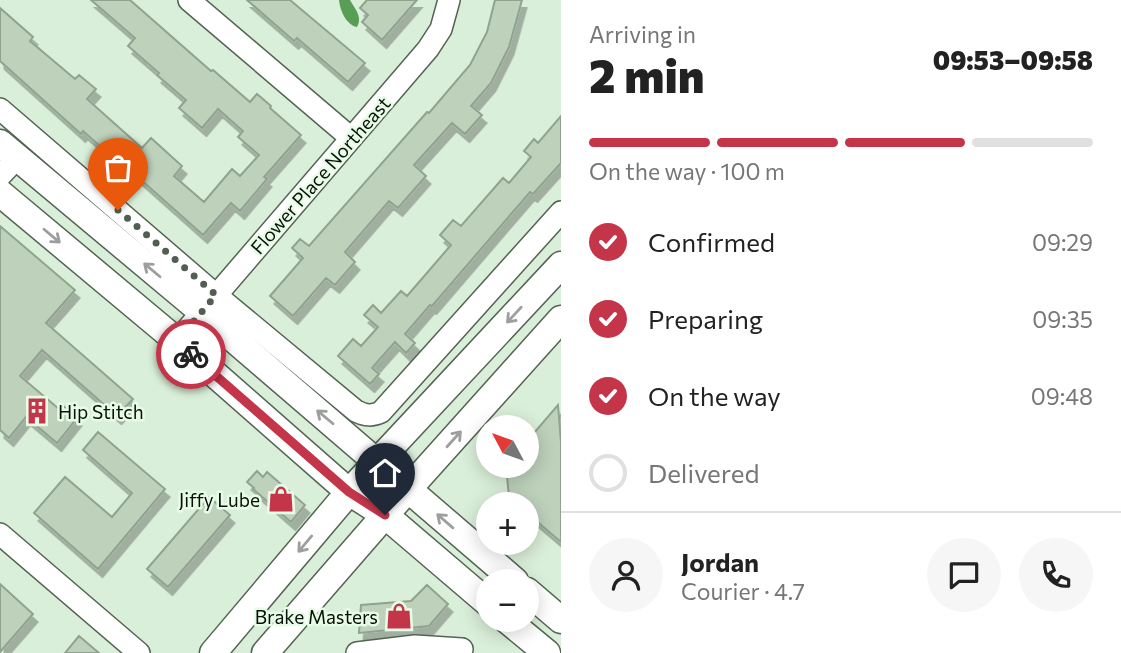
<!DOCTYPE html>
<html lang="en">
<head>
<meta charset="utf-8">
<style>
	body { margin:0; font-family:Commissioner,sans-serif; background:#f6f6f6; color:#222; height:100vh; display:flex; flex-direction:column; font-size:26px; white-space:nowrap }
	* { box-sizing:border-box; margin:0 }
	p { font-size:23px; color:#767676 }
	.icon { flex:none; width:38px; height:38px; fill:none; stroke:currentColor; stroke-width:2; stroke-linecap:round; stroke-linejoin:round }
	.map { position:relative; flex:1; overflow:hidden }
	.details { display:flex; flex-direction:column; background:#fff; width:560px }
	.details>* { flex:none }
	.needle { width:46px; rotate:311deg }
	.controls { position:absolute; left:476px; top:415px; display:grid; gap:14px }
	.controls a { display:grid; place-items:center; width:63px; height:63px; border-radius:50%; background:#fff; box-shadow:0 4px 18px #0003; font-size:35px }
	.pin { position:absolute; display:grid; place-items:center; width:60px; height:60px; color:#fff; margin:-72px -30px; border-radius:50% 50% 50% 0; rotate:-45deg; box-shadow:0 0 7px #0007 }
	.pin .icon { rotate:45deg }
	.courier { position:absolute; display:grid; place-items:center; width:70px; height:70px; margin:-35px; border:5px solid #c5354a; border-radius:50%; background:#fff; color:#222; box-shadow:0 2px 9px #0007 }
	.overview em { font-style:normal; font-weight:800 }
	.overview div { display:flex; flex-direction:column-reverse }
	.overview { display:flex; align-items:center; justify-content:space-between; height:119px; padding:0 28px }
	h1 { font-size:46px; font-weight:800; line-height:52px }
	.bar { display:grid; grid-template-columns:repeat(4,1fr); gap:10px 7px; align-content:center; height:84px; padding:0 28px }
	.bar i { height:9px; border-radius:5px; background:#e0e0e0 }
	.bar .on { background:#c5354a }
	.bar p { grid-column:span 4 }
	.line { display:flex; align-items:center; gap:18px; padding:0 28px; border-top:2px solid #e0e0e0 }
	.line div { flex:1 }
	.round { display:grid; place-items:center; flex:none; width:74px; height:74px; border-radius:37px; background:#f6f6f6 }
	ol { padding:0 28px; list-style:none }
	li { display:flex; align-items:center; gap:21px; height:77px }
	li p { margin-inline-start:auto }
	li .icon { padding:7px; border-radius:50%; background:#c5354a; color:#fff; stroke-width:4 }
	li:last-child { color:#767676 }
	li i { width:38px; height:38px; border:4px solid #e0e0e0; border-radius:50% }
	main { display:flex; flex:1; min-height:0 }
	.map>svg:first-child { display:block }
	.water { fill:#599d57 }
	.building { fill:#bdd1bb; stroke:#90a38f; stroke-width:2; filter:url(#shadow) }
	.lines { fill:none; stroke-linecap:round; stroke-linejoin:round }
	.minor-casing { stroke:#536452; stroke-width:24 }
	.major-casing { stroke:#536452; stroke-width:29 }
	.minor { stroke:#fff; stroke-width:21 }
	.major { stroke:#fff; stroke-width:26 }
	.oneway { stroke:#9d9f9d }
	.done { stroke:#535e52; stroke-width:7; stroke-dasharray:0 12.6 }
	.route { stroke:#c5354a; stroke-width:9 }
	.labels { text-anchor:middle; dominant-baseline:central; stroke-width:5; stroke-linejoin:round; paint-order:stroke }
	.street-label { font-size:19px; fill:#0a1009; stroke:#e7fce6 }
	.poi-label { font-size:19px; fill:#0a1009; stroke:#e7fce6; text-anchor:end }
</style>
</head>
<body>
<main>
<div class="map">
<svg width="561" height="653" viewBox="0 0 561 653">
	<defs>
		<filter id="shadow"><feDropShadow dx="4.5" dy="8" stdDeviation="0" flood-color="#0004"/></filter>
	</defs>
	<rect width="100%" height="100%" fill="#daefd9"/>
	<path class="water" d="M339,0h11c5,9 13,17 7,27 -11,-2 -17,-17 -18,-27z"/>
	<path class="building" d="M91,0h39l81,71 2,-1 37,32 7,-8 14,12 -1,2 31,27 -37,42 3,2 -27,32 -9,-8 -28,32 -82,-73 -1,2 -37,-33 -2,3 -81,-73v-53l33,29 -3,4 45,38 4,-4 17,14 -9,10 55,49 9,-10 31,28 -8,10 30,26 28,-33 8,7 19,-21 -21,-18 5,-6 -25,-22 -16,19 -23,-20 7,-8 -29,-25 2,-2 -31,-27 7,-8z
		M247,0h43l75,63 -17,19 -51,-44 -3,3z
		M367,0h50l-35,40 -20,-18 6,-7 -8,-7z
		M495,0h27l-13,47 -18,36 -20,23 11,9 -17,19 -13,-11 -38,42 12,11 -28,32 -9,-7 -44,51 10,10 -20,23 -9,-7 -33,38 -23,-20 33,-38 -11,-10 8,-9 9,7 118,-134 2,1 41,-48 17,-33z
		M561,116v47l-28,31 -3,-2 -98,114 -2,-1 -25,29 10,9 -9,10 -11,-11 -23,26 7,6 -9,10 -32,-28 15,-17 8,7 17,-19 -14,-12 9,-10 8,8 20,-22 6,5 44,-51 -11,-10 13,-15 8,6 42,-48 6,5 22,-26 -7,-6 10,-12 4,4z
		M0,226l75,64 -29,33 87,76 -16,17 -75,-66 -22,26 39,33 3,-4 15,13 -20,25 -31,-26 -17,21 -9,-8z
		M558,405l3,37v100l-34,-29v-9h-11l-7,-7 -3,-31h21v-25z
		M98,432l67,57 -67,80 -64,-56 31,-36 47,40 20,-24 -49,-43z
		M257,471l6,6 4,-5 38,33 -14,17 -38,-33 1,-1 -7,-6z
		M209,497l21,18 -62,72 -21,-18z
		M0,584l33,30 -33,38z
		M427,585l21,19 -19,22 -70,7 2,-28 50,-4z
		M79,636l20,17h-34z"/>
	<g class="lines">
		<g class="minor-casing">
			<path id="minor" d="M189,0l162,138
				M0,109l216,186 140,116c10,5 16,5 25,1l180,-200
				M0,176l17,-18
				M177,341l251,-292 13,-20 8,-29
				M0,534l139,119
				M357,653l58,-7 47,3"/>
		</g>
		<g class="major-casing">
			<path id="major" d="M0,143l202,169 313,269
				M0,193l177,148 172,151 36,23 103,88
				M527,591l34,29
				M507,620l40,33
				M213,653l136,-161 212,-227
				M265,653l120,-138 176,-196"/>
		</g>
		<use href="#minor" class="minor"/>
		<use href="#major" class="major"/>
	</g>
	<defs><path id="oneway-shaft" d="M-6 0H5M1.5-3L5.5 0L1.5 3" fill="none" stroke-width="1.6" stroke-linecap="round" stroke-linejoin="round" transform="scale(1.75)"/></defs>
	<g class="oneway">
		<use href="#oneway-shaft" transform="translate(52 236) rotate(40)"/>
		<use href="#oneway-shaft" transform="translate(152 270) rotate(-140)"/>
		<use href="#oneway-shaft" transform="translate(514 315) rotate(133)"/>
		<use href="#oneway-shaft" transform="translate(325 417) rotate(-140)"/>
		<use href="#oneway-shaft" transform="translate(454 439) rotate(-48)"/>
		<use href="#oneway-shaft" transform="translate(445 521) rotate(-139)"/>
		<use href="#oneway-shaft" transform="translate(305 544) rotate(130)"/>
	</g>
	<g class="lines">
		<path class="done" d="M118,210l98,85 -39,46 14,13"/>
		<path class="route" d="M191,354l158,138 36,23"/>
	</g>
	<defs>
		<g id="building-bare" transform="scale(2.1)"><path d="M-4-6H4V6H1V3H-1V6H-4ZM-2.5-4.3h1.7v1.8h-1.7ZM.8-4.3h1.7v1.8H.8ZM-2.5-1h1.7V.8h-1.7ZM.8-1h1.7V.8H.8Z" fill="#c5354a" stroke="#e7fce6" stroke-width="2.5" paint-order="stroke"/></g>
		<g id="shop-bare" transform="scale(2.1)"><path d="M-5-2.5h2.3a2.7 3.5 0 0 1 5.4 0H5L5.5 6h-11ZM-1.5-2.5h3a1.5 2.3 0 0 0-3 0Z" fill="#c5354a" stroke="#e7fce6" stroke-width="2.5" paint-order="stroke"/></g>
	</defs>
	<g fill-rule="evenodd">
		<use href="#building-bare" x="37" y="411"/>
		<use href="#shop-bare" x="281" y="499"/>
		<use href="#shop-bare" x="399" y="616"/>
	</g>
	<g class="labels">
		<g class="street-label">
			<text transform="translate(320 175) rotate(-49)">Flower Place Northeast</text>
		</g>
		<g class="poi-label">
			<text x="58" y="411" text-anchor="start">Hip Stitch</text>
			<text x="260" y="499">Jiffy Lube</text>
			<text x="378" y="616">Brake Masters</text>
		</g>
	</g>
</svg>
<div class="controls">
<a><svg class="needle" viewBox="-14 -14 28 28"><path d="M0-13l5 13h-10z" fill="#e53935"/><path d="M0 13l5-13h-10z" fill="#767676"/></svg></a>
<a>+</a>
<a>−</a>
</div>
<div class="pin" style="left:118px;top:210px;background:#ea580c"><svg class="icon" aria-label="bag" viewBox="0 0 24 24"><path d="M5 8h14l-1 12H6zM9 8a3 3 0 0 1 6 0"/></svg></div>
<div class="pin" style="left:385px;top:515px;background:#1f2937"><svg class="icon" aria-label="home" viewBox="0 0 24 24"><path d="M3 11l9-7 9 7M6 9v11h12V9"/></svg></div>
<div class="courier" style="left:191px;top:354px"><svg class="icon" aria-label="bike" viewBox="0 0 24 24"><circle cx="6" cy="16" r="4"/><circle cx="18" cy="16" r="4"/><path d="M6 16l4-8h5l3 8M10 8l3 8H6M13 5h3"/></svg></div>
</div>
<section class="details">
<div class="overview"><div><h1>2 min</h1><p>Arriving in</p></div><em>09:53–09:58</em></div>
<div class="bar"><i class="on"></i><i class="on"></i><i class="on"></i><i></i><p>On the way · 100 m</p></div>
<ol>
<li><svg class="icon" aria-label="check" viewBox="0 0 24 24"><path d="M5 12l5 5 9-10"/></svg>Confirmed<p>09:29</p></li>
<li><svg class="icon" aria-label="check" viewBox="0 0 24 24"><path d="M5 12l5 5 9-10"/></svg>Preparing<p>09:35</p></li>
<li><svg class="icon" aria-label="check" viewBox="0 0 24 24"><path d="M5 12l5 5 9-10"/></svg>On the way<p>09:48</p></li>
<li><i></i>Delivered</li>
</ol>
<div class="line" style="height:126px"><a class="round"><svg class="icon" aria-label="person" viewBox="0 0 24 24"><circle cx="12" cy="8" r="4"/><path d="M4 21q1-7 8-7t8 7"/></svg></a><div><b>Jordan</b><p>Courier · 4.7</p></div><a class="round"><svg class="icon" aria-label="chat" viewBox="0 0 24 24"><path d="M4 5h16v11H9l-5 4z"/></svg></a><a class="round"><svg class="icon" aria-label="phone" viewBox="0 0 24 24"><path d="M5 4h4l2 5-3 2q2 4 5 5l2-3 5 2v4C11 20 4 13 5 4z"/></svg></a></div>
</section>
</main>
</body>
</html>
